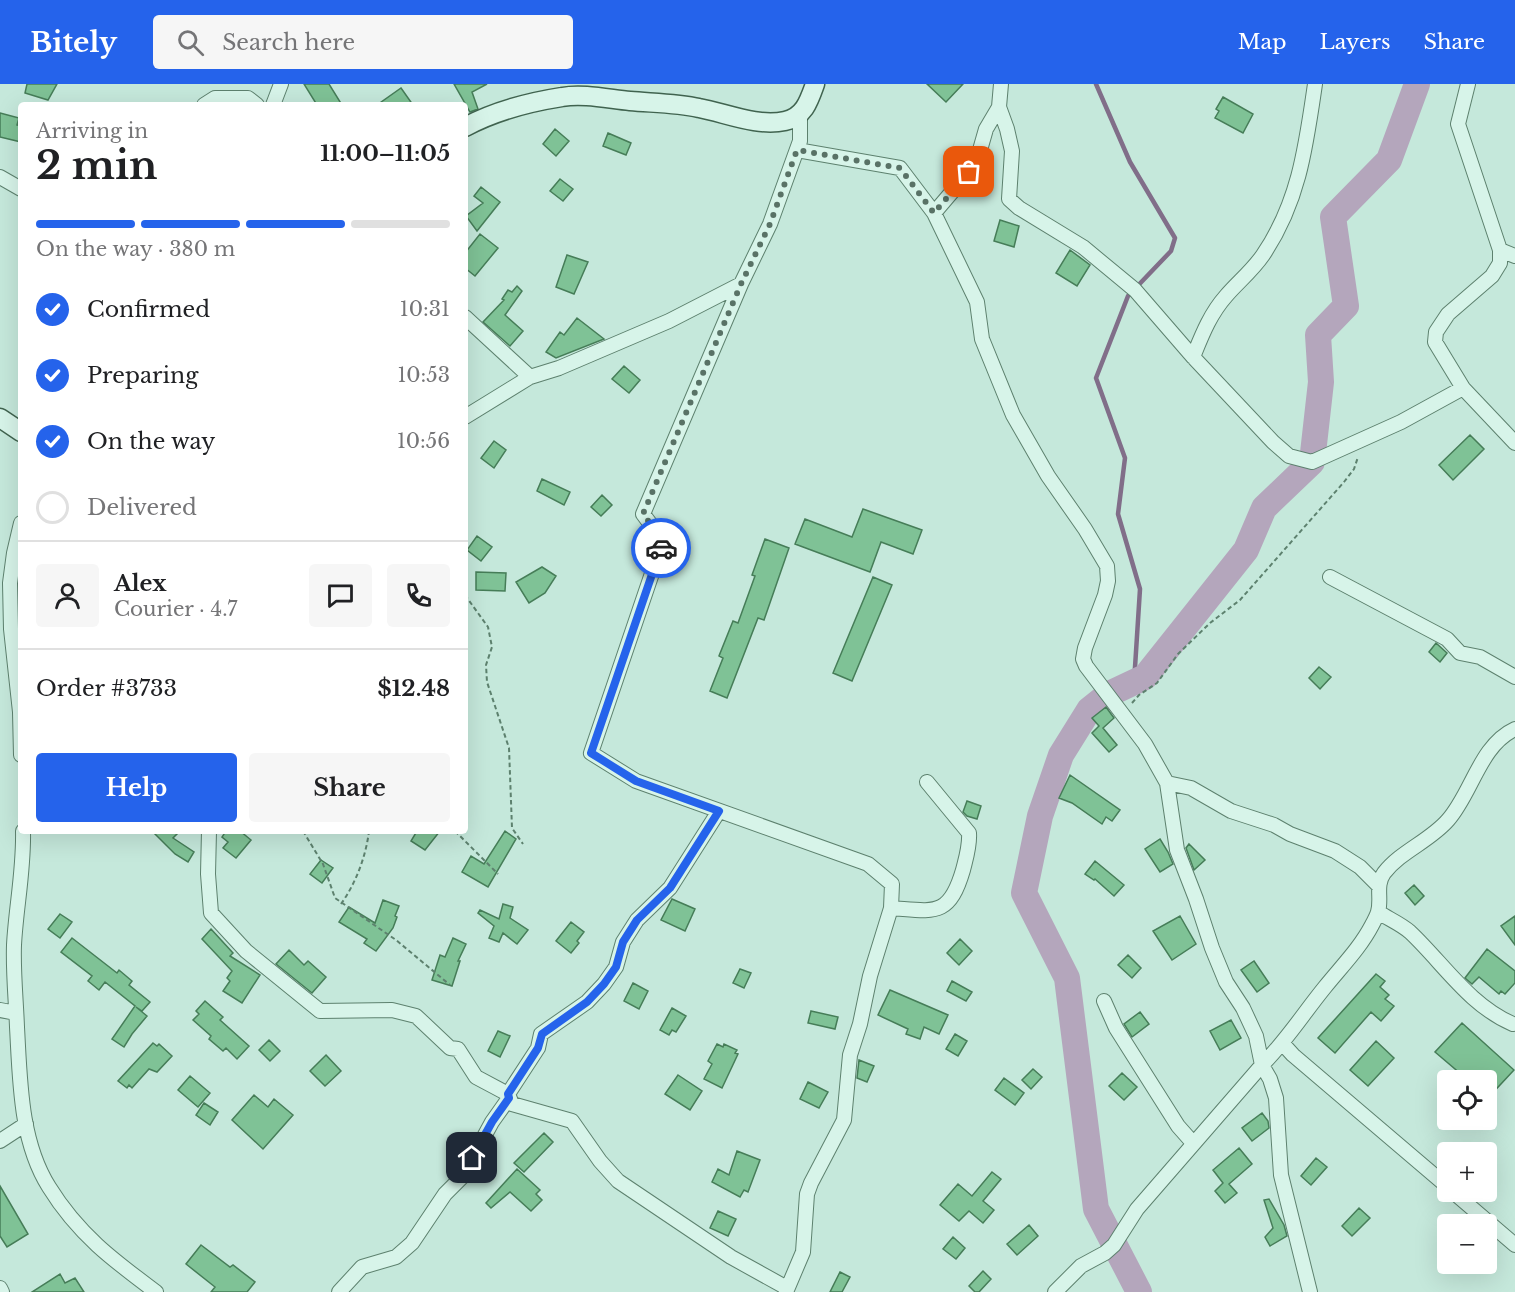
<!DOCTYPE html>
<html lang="en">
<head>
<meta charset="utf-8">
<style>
	body { margin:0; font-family:"Libre Baskerville",serif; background:#f6f6f6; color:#202124; height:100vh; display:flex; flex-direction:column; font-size:22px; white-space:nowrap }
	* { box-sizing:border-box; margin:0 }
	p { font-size:20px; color:#757577 }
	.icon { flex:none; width:33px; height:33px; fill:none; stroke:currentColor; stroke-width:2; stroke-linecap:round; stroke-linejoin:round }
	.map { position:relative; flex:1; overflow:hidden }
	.details { position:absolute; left:18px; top:18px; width:450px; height:732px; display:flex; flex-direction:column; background:#fff; border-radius:6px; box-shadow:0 6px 24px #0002 }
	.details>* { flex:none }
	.fabs { position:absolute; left:1437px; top:986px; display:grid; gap:12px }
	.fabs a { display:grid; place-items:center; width:60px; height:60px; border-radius:6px; background:#fff; box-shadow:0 6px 24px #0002; font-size:30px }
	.pin { position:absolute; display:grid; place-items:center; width:51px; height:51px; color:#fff; margin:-26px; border-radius:12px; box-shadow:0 3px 9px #0006 }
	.courier { position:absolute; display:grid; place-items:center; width:60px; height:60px; margin:-30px; border:4px solid #2563eb; border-radius:50%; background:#fff; color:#222; box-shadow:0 2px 8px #0007 }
	.head em { font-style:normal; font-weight:700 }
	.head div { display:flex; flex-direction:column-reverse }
	.head { display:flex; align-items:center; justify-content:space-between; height:102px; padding:0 18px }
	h1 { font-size:39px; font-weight:700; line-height:45px }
	.bar { display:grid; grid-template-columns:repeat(4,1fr); gap:9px 6px; align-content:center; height:72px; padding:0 18px }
	.bar i { height:8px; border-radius:4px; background:#e0e0e0 }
	.bar .current { background:#2563eb }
	.bar p { grid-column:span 4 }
	.line { display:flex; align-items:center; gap:15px; padding:0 18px; border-top:2px solid #e0e0e0 }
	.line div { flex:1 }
	.round { display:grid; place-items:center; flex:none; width:63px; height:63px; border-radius:6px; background:#f6f6f6 }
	ol { padding:0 18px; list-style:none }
	li { display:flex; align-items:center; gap:18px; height:66px }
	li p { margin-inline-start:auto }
	li .icon { padding:6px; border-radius:50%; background:#2563eb; color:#fff; stroke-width:4 }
	li:last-child { color:#757577 }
	li i { width:33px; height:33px; border:3px solid #e0e0e0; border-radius:50% }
	.primary-button { display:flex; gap:12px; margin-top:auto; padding:12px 18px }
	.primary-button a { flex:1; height:69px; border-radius:6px; background:#2563eb; color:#fff; font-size:24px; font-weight:700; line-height:69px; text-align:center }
	.primary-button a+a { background:#f6f6f6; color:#202124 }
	header { display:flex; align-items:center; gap:36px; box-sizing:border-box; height:84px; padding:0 30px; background:#2563eb; color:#fff }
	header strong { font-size:28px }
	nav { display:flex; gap:33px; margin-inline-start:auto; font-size:21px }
	.search { width:420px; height:54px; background:#f6f6f6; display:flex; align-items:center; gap:15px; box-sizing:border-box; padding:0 21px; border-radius:6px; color:#757577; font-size:22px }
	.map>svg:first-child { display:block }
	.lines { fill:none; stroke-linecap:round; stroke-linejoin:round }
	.stream { stroke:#816e89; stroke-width:4.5 }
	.river { stroke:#b4a6bc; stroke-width:26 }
	.building { fill:#7fc296; stroke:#467d58; stroke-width:1.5 }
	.street-casing { stroke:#5d816e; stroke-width:16 }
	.secondary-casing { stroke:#40634f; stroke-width:21 }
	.path { stroke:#5d816e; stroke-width:2; stroke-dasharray:4.5 3; stroke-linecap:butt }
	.street { stroke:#d7f4e9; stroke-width:14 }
	.secondary { stroke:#d7f4e9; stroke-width:18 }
	.done { stroke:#597266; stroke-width:6; stroke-dasharray:0 10.8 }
	.route { stroke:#2563eb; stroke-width:8 }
</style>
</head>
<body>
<header>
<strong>Bitely</strong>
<div class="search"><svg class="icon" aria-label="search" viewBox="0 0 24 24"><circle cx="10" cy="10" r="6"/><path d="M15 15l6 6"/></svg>Search here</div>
<nav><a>Map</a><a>Layers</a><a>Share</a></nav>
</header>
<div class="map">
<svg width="1515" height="1208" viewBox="0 0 1515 1208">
	<rect width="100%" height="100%" fill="#c5e8db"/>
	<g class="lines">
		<path class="stream" d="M1096,0l34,78 45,76 -4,13 -43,45 -32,82 29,80 -7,56 22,75 -6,94"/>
		<path class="river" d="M1139,1208l-43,-83 -29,-231 -43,-85 16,-77 21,-61 28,-45 20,-16 36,-17 101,-127 18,-42 48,-46 9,-80 -3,-47 28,-29 -13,-89 56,-57 28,-76"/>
	</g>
	<path class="building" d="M27,0h30l-9,16 -23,-7z
		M304,0h25l13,21h-25z
		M454,0h33l-15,8 6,17 -8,3z
		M927,0h36l-17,18z
		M401,4l12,17h-36z
		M1223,13l30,17 -10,19 -28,-15 4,-7 -3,-2z
		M0,29l19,5 -2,7 4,1v16l-21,-5z
		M555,45l14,12 -13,15 -13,-12z
		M608,49l23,10 -5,12 -23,-9z
		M560,95l13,10 -10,12 -13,-10z
		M481,103l19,15 -23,29 -11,-15 17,-13 -9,-7z
		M1000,136l19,6 -5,21 -20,-6z
		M480,150l18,14 -23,28 -10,-8v-15z
		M1070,166l20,15 -13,21 -21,-13z
		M567,171l21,7 -14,32 -18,-7z
		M517,202l5,5 -17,24 18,16 -13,15 -27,-24 21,-22 -2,-1 6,-9 4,2z
		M577,234l27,21 -48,19 -10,-6 14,-20 4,3z
		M624,282l16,14 -11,13 -17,-14z
		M1470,351l14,14 -31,31 -14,-15z
		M494,357l12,9 -12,18 -13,-10z
		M542,395l28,13 -6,13 -27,-14z
		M602,411l10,10 -11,11 -10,-9z
		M863,425l59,21 -9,24 -32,-12 -11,30 -75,-28 10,-25 47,18z
		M477,452l15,11 -11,14 -14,-11z
		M765,455l24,9 -25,72 -6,-2 -31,80 -17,-7 13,-33 -4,-2 14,-35 5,2 17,-47 -3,-1z
		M542,483l14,9 -11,17 -16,10 -13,-21z
		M476,488l30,1 -1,18 -29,-1z
		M873,493l19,8 -40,96 -19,-8z
		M1436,559l11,10 -7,9 -11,-10z
		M1319,583l12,10 -11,12 -11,-11z
		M1106,623l8,11 -11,10 14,17 -8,7 -17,-19 7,-7 -7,-8z
		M1070,691l50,35 -8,11 -6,-4 -4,7 -30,-21 -13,-5z
		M967,717l14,5 -4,13 -10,-3 -4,-4z
		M152,747h28l-7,7 21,14 -6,10 -13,-8z
		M226,747h14l11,9 -15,18 -13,-10 5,-6 -6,-5z
		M417,747h23l-15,19 -14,-9z
		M505,747l11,8 -28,48 -26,-15 9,-16 13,8z
		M1160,755l8,13 5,12 -13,8 -15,-23z
		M1189,760l16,16 -11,10 -8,-22z
		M321,776l12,8 -11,15 -12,-9z
		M1095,777l29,24 -10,11 -19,-17 -1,1 -9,-6z
		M1414,801l10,11 -9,9 -10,-12z
		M672,815l23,10 -10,22 -24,-11z
		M383,816l16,6 -4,10 2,1 -4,11 -17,23 -12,-8 3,-4 -28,-17 10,-15 26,16z
		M503,820l10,3 -3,11 18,12 -11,14 -14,-11 -4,9 -10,-4 5,-12 -16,-13 2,-3 19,9z
		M60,830l12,8 -12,16 -12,-9z
		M1180,832l16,28 -24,16 -19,-29z
		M1515,832v29l-14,-19z
		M571,838l13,10 -7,9 2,2 -8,10 -15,-12z
		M211,845l22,24 -3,3 30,19 -18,28 -19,-12 7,-10 -3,-3 5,-7 -30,-32z
		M72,854l45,35 2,-3 13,11 -3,4 21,17 -8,9 -6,-4 11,9 -15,18 -8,13 -12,-8 23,-33 -30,-24 -6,8 -11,-9 4,-5 -31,-24z
		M453,854l13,6 -8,17h2l-8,25 -20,-6 8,-25 5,2z
		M960,855l12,12 -13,14 -12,-12z
		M1487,865l28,22v12l-10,11 -4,-3 -2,3 -20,-17 -7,7 -7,-6z
		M289,866l15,15 4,-4 18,16 -14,16 -36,-29z
		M1128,871l13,13 -9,10 -14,-13z
		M1254,877l15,22 -12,9 -16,-22z
		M740,885l11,4 -7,15 -11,-5z
		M1376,890l9,7 -5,6 9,8 -4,4 9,7 -13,15 -10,-9 -36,41 -17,-15z
		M952,897l20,11 -6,9 -19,-10z
		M633,899l15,8 -9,18 -15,-8z
		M890,906l58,25 -9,19 -15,-7 -4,12 -14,-5 2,-5 -30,-14z
		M205,917l18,16 -3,3 29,26 -12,13 -11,-11 -3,3 -14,-12 2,-3 -18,-16 6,-6 -3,-3z
		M672,924l14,8 -10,16 -4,-2 -3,5 -9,-5z
		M811,927l27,6 -3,12 -27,-6z
		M1140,928l9,12 -17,13 -8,-13z
		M1231,936l10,18 -21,12 -10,-19z
		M1462,939l52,47 -28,30v-20h-18l-33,-28z
		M498,947l12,5 -10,21 -12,-6z
		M955,950l12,7 -9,15 -12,-7z
		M269,956l11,11 -10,10 -11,-11z
		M1376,957l18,17 -26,28 -18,-16z
		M153,959l4,3 2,-2 13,12 -15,16 -8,-3 -17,19 -3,-3 -2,3 -9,-7z
		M717,960l6,3 1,-3 13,6 -2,3 3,1 -16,34 -18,-9 8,-15 -4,-3z
		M326,971l15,16 -16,15 -15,-15z
		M859,976l15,6 -7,16 -10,-4z
		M1033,985l9,8 -11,12 -9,-9z
		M1122,989l15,14 -13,13 -15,-14z
		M678,991l24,16 -12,19 -25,-16z
		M190,992l20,17 -12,14 -20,-17z
		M1004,994l20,15 -9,12 -20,-15z
		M808,998l20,10 -9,16 -19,-9z
		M254,1011l14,12 6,-8 19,16 -30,34 -31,-29z
		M204,1019l14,9 -8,13 -14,-10z
		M1262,1029l6,8 1,7 -17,13 -10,-13z
		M544,1049l9,9 -29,30 -10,-9z
		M1239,1064l13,16 -23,20 8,9 -12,10 -10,-12 8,-8 -10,-13z
		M737,1067l23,9 -12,32 -4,-2 -4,7 -28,-15 6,-13 11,6z
		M1316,1074l11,9 -16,18 -10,-9z
		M517,1085l23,21 -4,4 6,6 -11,11 -21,-19 -19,16 -5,-5z
		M992,1088l9,7 -18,22 11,9 -11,13 -14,-12 -10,10 -19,-16 18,-21 14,12z
		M0,1102l28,48 -21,13 -7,-11z
		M1269,1115l15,26 3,11 -17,10 -5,-9 8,-9 -9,-28z
		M1359,1124l11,10 -18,18 -10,-10z
		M718,1127l18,8 -8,17 -18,-8z
		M1029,1141l9,11 -21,19 -10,-11z
		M953,1153l12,11 -9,11 -13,-10z
		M201,1161l29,22 3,-2 22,17 -8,10h-36l4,-5 -29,-23z
		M983,1187l8,8 -12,13h-4l-6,-6z
		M840,1188l10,5 -8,15h-12z
		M60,1190l5,9 10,-5 9,14h-52z"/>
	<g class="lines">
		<g class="street-casing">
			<path id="street" d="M1001,0l-2,23 8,22 5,22 -3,48 10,9 64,39 52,43 58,67 80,85 16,14 23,6 89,-40 62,-34
				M1468,0l-10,40 42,126v13l-8,13 -44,38 -12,18 -1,10 28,46 52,55
				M204,21l11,-7h33l9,7
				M273,21l8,-21
				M797,66l103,18 34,45 43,89 5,37 31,76 35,61 37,53 22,37 1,15 -3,14 -20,53 -2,11 3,7 59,78 22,39 10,67 19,49 16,49 14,34 17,26 13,28 6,29 8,14 6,19 5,77 29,117
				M0,93l21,12
				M934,129l35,-41 9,-15 8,-28 13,-22
				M1500,166l15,6
				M465,233l65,60
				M1193,273c9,-22 17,-43 33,-61 12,-14 26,-25 37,-41 36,-53 43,-109 52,-171
				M465,333l65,-40 29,-9 110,-47 72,-37
				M21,439l-7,30 -4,30 1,46 9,83 1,43
				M1330,493l117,62 13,14 20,4 35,20
				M1167,699l24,5 40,23 43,14 16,9 45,17 25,16 18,18
				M719,727l-49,77 -33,32 -14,22 -7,25 -12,17 -17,18 -46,32 -3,14 -30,46 4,10 60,17 28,40 18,20 113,76 56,31
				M23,747c1,39 -7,76 -9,114 -1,27 2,55 3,82 3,53 3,114 32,160 29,47 64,73 107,105
				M209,747l-1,43 3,39 35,38 74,60 72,-1 24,6 34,32 8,1 18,28 32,17
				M891,824c43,3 58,10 72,-38 3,-12 7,-24 6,-37l-42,-51
				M1378,828c11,7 23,12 32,20 33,31 60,74 103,92
				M1104,917l12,27 62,98 15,17
				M0,926l16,3
				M1283,960l10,11 155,132
				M0,1057l26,-17
				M1452,1107l63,54
				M0,1204l2,4
				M339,1208l23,-25 34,-10 16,-14 33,-49 17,-17 30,-55 17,-24
				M786,1208l17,-40 4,-58 4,-11 33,-63 6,-65 10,-31 10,-48 21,-68 1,-24 -24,-20 -232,-83 -45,-28 72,-212 -20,-27 98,-230 29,-60 30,-83v-26
				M1055,1208l26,-26 24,-13 9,-8 23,-36 125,-144c25,-25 41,-51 63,-78 17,-21 35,-39 47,-62 2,-4 5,-9 6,-13 4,-14 -3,-26 6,-39 17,-22 46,-32 64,-53 24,-27 32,-75 67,-91"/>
		</g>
		<g class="secondary-casing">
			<path id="secondary" d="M465,43c28,-15 65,-25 97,-30 21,-4 47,2 68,4 23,2 47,2 69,7 27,5 58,19 86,13 19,-4 24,-20 30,-37
				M0,334l21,14"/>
		</g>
		<path class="path" d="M465,511l23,32 4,20 -6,18 1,17 22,66 3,80 11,16
			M1132,619l7,-8 18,-12 21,-29 32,-31 30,-23 104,-118 10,-13 4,-12
			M303,747l20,33 12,34 61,42 54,45
			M455,747l43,43
			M341,820c15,-21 25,-48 28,-73"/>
		<use href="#street" class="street"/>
		<use href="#secondary" class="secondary"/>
	</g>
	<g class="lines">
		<path class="done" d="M661,464l2,-7 -20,-27 98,-230 29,-60 27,-74 103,18 34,45 35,-41"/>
		<path class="route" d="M472,1074l20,-36 17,-24 -1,-4 30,-46 4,-14 45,-32 17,-18 12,-17 7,-25 14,-22 33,-32 49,-77 -83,-30 -45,-28 70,-205"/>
	</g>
</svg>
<div class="fabs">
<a><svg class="icon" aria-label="locate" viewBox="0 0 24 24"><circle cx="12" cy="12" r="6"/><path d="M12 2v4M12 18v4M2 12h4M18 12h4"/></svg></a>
<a>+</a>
<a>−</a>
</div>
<div class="pin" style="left:969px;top:88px;background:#ea580c"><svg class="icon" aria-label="bag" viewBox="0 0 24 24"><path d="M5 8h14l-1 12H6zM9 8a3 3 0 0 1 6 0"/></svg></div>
<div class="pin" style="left:472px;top:1074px;background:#1f2937"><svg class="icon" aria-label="home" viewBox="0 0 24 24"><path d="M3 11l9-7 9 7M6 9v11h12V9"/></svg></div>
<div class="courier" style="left:661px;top:464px"><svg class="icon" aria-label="car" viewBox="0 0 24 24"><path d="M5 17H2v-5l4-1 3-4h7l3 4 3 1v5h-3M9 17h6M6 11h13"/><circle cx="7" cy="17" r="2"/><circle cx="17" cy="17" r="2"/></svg></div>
<section class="details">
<div class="head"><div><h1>2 min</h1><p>Arriving in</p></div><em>11:00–11:05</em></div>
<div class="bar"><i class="current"></i><i class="current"></i><i class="current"></i><i></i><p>On the way · 380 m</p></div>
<ol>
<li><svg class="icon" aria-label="check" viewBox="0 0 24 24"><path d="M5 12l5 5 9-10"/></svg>Confirmed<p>10:31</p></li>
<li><svg class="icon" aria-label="check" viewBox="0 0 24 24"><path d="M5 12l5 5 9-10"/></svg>Preparing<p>10:53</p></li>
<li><svg class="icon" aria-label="check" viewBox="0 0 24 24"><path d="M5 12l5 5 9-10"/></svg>On the way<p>10:56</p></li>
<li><i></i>Delivered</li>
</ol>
<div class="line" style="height:108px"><a class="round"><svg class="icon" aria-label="person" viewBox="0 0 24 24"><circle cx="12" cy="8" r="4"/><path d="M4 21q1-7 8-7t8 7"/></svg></a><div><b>Alex</b><p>Courier · 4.7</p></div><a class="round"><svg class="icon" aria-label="chat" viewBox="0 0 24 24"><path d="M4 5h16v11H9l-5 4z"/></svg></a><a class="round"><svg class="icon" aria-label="phone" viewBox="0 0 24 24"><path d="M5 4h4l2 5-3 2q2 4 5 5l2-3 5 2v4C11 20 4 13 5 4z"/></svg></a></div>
<div class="line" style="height:78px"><div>Order #3733</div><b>$12.48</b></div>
<div class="primary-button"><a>Help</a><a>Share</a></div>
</section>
</div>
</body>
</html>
